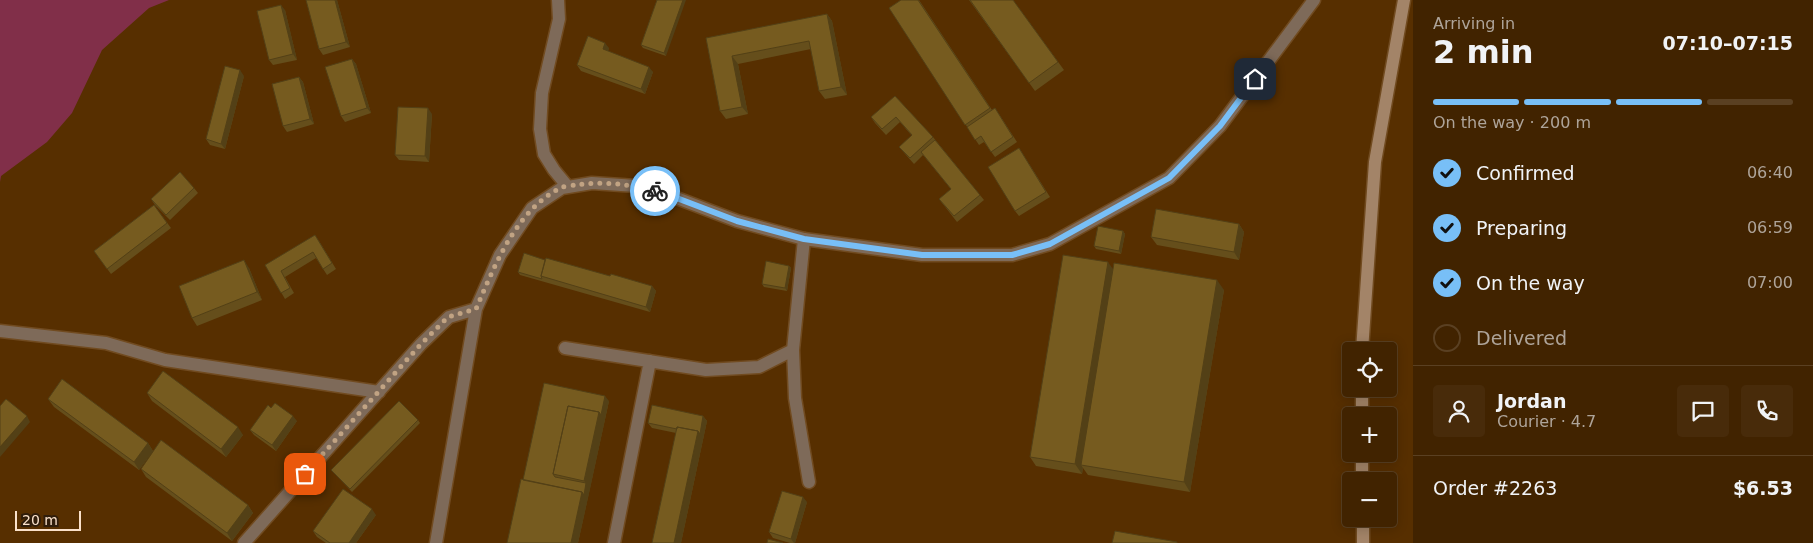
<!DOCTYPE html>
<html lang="en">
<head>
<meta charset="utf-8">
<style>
	body { margin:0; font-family:"DejaVu Sans",sans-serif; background:#482b0a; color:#f1f3f6; height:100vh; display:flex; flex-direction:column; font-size:19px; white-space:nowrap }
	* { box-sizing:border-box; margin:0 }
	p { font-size:16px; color:#aea499 }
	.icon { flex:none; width:28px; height:28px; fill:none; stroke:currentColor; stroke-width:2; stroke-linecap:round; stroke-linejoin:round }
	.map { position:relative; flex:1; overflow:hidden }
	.details { display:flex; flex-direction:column; background:#412300; width:400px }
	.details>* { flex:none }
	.buttons { position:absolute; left:1342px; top:342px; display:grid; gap:10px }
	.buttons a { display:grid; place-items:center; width:55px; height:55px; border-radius:5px; background:#412300; box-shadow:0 2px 12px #0003,0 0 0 1px #5a4022; font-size:25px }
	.scale { position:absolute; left:15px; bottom:12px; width:66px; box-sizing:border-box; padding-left:5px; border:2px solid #fae1ca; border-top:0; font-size:14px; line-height:18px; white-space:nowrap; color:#fae1ca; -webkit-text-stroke:4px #2f1d0b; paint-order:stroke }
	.pin { position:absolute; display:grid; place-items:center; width:42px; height:42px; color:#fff; margin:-21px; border-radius:10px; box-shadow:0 2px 8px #0006 }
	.courier { position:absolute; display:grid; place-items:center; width:50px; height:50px; margin:-25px; border:4px solid #78bff7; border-radius:50%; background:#fff; color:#222; box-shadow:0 1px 6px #0007 }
	.overview em { font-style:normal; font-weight:700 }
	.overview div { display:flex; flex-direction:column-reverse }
	.overview { display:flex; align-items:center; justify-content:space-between; height:85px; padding:0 20px }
	h1 { font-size:32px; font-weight:700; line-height:38px }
	.bar { display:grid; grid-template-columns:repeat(4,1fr); gap:8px 5px; align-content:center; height:60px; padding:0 20px }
	.bar i { height:6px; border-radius:4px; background:#5a4022 }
	.bar .current { background:#78bff7 }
	.bar p { grid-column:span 4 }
	.line { display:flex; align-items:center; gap:12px; padding:0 20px; border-top:1px solid #5a4022 }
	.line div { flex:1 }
	.round { display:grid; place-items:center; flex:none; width:52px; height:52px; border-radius:5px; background:#482b0a }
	ol { padding:0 20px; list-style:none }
	li { display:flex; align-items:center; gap:15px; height:55px }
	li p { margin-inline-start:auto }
	li .icon { padding:5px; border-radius:50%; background:#78bff7; color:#111; stroke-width:4 }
	li:last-child { color:#aea499 }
	li i { width:28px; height:28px; border:2px solid #5a4022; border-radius:50% }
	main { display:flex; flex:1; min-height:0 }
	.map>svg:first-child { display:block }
	.green { fill:#812f49 }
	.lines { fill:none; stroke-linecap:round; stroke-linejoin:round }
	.lane-casing { stroke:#714b20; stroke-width:15 }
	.street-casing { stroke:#714b20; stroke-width:15 }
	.secondary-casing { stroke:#714b20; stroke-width:15 }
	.lane { stroke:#7e6a59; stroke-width:12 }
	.street { stroke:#7e6a59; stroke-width:12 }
	.secondary { stroke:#a38468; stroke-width:12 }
	.wall { fill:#654e1b }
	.shaded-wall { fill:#534016 }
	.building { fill:#765b1f; stroke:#534016 }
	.done { stroke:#c1a383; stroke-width:5; stroke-dasharray:0 9 }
	.route { stroke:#78bff7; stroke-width:6 }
</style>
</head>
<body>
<main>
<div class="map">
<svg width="1413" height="543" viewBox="0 0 1413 543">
	<rect width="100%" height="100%" fill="#572f00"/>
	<path class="green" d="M0,0h169l-20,8 -47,42 -30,63 -25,29 -46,34 -1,6z"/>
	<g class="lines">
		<g class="lane-casing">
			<path id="lane" d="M804,239l-11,111 2,48 14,84
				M565,348l141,22 53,-3 34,-17
				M614,543l36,-182"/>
		</g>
		<g class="street-casing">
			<path id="street" d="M558,0l1,19 -17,74 -2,36 4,25 10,16 14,17
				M0,331l106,12 59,17 214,32
				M244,543l177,-199 28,-27 27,-8
				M436,543l40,-234 24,-54 32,-47 30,-20 30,-5 44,3 38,11 63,24 67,18 118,16h90l38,-11 119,-66 51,-52 94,-126"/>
		</g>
		<g class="secondary-casing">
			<path id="secondary" d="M1362,351l13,-189 29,-162
				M1362,389v27
				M1362,454v27
				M1363,519v24"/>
		</g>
		<use href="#lane" class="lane"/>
		<use href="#street" class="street"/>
		<use href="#secondary" class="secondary"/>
	</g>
	<path class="wall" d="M306,0h31l13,47 -27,8 -4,-6z
		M657,0l9,56 -23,-8 -2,-3z
		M919,0l73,110 3,-2 22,34 -22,15 -11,-15 -5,3 -90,-137z
		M969,0h44l51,70 -29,21z
		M285,10l12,50 -24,5 -4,-5z
		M827,14l5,7 15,74 -22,4 -6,-8 -8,-42 -73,15 10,50 -22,5 -6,-8 -14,-73z
		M609,48l-1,3 45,21 -8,22 -64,-23 -4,-6z
		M352,59l4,5 15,49 -26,9 -4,-6z
		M244,76l-19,73 -15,-4 -4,-6z
		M299,77l4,5 11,42 -27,8 -4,-6z
		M895,96l38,41 51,63 -27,22 -18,-23 12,-10 -28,-34 -9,9 -15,-17 13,-11 -12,-14 -14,13 -11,-12 -4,-6z
		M432,114l-3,48 -30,-2 -4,-5z
		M1019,148l31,49 -31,19 -4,-5z
		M194,188l4,5 -28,27 -15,-15 -4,-6z
		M154,205l17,23 -60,46 -17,-23z
		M1239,224l5,8 -5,28 -82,-15 -6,-8z
		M1123,231l2,3 -4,20 -25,-5 -2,-3z
		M319,241l17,28 -9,6 -11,-17 -31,19 9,16 -9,6 -20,-34z
		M545,260l65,16 42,10 4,5 -6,21 -130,-37 -2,-3z
		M789,266l2,2 -4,23 -23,-4 -2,-3z
		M249,268l13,32 -65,26 -5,-8z
		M1113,269l111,21 -34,202 -102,-17 -5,-7 -1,6 -46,-8 -6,-9z
		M147,393l96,42 -17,22 -74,-56z
		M48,399l100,44 5,8 -14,19 -85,-63z
		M609,401l-31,142 -55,-63z
		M703,416l4,5 -26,122h-29l24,-110 -24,-5 -4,-5z
		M418,420l2,3 -68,69 -21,-22z
		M297,421l-21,30 -22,-16 -4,-5z
		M141,469l107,36 5,8 -21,28 -86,-64z
		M807,502l-12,41h-5l-17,-5 -4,-6z
		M376,515l-20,28h-30l-9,-6 -4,-6z"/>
	<path class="shaded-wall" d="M335,0h2l13,47 -4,-5z
		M683,0h3l-20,56 -2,-3z
		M281,5l4,5 12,50 -4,-6z
		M827,14l5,7 15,74 -6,-8z
		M605,43l4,5 -2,7 -4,-6z
		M732,56l6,8 10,50 -6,-7z
		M352,59l4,5 15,49 -4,-5z
		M649,67l4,5 -8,22 -4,-5z
		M240,70l4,6 -19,73 -4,-5z
		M299,77l4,5 11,42 -4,-5z
		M428,108l4,6 -3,48 -4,-6z
		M1239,224l5,8 -5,28 -5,-8z
		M1123,231l2,3 -4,20 -2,-3z
		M244,260l5,8 13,32 -5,-8z
		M1108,262l7,10 -34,193 2,3 -1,6 -7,-10z
		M789,266l2,2 -4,23 -2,-3z
		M1217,280l7,10 -34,202 -6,-10z
		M652,286l4,5 -6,21 -4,-5z
		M605,396l4,5 -19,88 -6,-8 15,-69z
		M27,416l3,6 -30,35v-10z
		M293,416l4,5 -21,30 -4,-6z
		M703,416l4,5 -26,122h-7l24,-112z
		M238,427l5,8 -17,22 -5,-8z
		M148,443l5,8 -14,19 -5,-8z
		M586,483l4,6 -12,54h-7l11,-51z
		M803,497l4,5 -12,41h-1l-3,-4z
		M248,505l5,8 -21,28 -5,-8z
		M372,509l4,6 -20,28h-7z"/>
	<path class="building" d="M306,0h29l11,42 -27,7z
		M657,0h26l-19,53 -23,-8z
		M901,0h17l72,108 -25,17 -76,-117z
		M970,0h43l45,62 -29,21z
		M281,5l12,49 -24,6 -12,-49z
		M827,14l14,73 -22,4 -10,-50 -77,15 10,51 -22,4 -14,-73z
		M588,36l17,7 -2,6 46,18 -8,22 -64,-24z
		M352,59l15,49 -26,8 -16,-49z
		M225,66l15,4 -19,74 -15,-5z
		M299,77l11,42 -27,7 -11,-42z
		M895,96l38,41 -23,21 -11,-11 13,-12 -16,-18 -14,12 -11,-12z
		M398,107l30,1 -3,48 -30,-1z
		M995,108l18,29 -22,15 -10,-16 -6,4 -8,-13z
		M935,140l45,55 -26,21 -15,-17 12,-10 -30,-37z
		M1019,148l27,44 -31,19 -27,-44z
		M180,172l14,16 -28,27 -15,-16z
		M154,205l13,18 -60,46 -13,-18z
		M1156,209l83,15 -5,28 -83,-15z
		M1098,226l25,5 -4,20 -25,-5z
		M315,235l17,28 -9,6 -10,-17 -32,19 9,17 -9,5 -16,-28z
		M524,253l21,7 -4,16 1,3 -24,-7z
		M1063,255l45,7 -33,202 -45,-7z
		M546,258l64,18 1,-2 41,12 -6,21 -105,-31z
		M244,260l13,32 -65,26 -13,-32z
		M766,261l23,5 -4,22 -23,-4z
		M1114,263l103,17 -33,202 -103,-17z
		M163,371l75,56 -17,22 -74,-56z
		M62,379l86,64 -14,19 -86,-63z
		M544,383l61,13 -4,19 -2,-3 -31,-6 -15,68 2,3 31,6 -2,12 -2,-3 -59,-12z
		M6,399l21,17 -27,31v-41z
		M399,401l19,19 -68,69 -19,-19z
		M275,403l18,13 -21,29 -22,-15 18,-25 3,3z
		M652,405l51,11 -3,18 -2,-3 -21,-4v2l-29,-6z
		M568,406l31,6 -15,69 -31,-7z
		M677,427l21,4 -24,112h-22z
		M161,440l87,65 -21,28 -86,-64z
		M521,479l61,13 -11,51h-64z
		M343,489l29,20 -23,34h-19l-17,-12z
		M782,491l21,6 -12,42 -22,-7z
		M1115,531l62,11v1h-65z
		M768,539l15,4h-16z"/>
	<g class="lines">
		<path class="done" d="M305,474l116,-130 27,-27 28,-8c19,-44 39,-97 84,-121 4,-2 11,-2 15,-3 27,-4 54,-1 80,6"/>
		<path class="route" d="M655,191l19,6 63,24 67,18 118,16h90l38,-11 119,-66 51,-52 35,-47"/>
	</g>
</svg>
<div class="buttons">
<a><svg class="icon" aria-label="locate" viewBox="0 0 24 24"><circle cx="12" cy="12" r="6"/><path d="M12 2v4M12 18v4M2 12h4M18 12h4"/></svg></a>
<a>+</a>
<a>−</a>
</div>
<div class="scale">20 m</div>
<div class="pin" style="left:305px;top:474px;background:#ea580c"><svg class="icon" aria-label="bag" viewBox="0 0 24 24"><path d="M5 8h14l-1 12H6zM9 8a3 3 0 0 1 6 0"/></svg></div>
<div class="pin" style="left:1255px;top:79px;background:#1f2937"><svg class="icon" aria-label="home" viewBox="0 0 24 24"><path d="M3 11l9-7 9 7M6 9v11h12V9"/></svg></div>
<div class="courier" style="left:655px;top:191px"><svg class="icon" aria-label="bike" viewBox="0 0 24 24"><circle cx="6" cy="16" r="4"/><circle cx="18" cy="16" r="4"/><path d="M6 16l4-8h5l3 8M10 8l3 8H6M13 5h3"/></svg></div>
</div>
<section class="details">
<div class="overview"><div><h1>2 min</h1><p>Arriving in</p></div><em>07:10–07:15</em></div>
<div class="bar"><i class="current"></i><i class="current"></i><i class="current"></i><i></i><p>On the way · 200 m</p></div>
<ol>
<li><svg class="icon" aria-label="check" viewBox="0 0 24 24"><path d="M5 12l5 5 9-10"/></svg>Confirmed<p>06:40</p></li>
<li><svg class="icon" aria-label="check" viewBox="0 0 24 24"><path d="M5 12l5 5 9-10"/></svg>Preparing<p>06:59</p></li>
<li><svg class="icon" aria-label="check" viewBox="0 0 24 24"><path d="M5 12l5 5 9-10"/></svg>On the way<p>07:00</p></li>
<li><i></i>Delivered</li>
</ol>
<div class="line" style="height:90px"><a class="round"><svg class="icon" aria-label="person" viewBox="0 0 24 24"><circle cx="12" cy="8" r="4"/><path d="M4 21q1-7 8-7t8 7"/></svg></a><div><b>Jordan</b><p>Courier · 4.7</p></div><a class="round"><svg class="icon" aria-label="chat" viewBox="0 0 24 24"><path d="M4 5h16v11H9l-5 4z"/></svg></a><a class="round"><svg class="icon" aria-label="phone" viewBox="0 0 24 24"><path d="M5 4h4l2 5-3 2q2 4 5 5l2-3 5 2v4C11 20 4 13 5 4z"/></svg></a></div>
<div class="line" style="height:65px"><div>Order #2263</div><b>$6.53</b></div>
</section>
</main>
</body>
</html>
